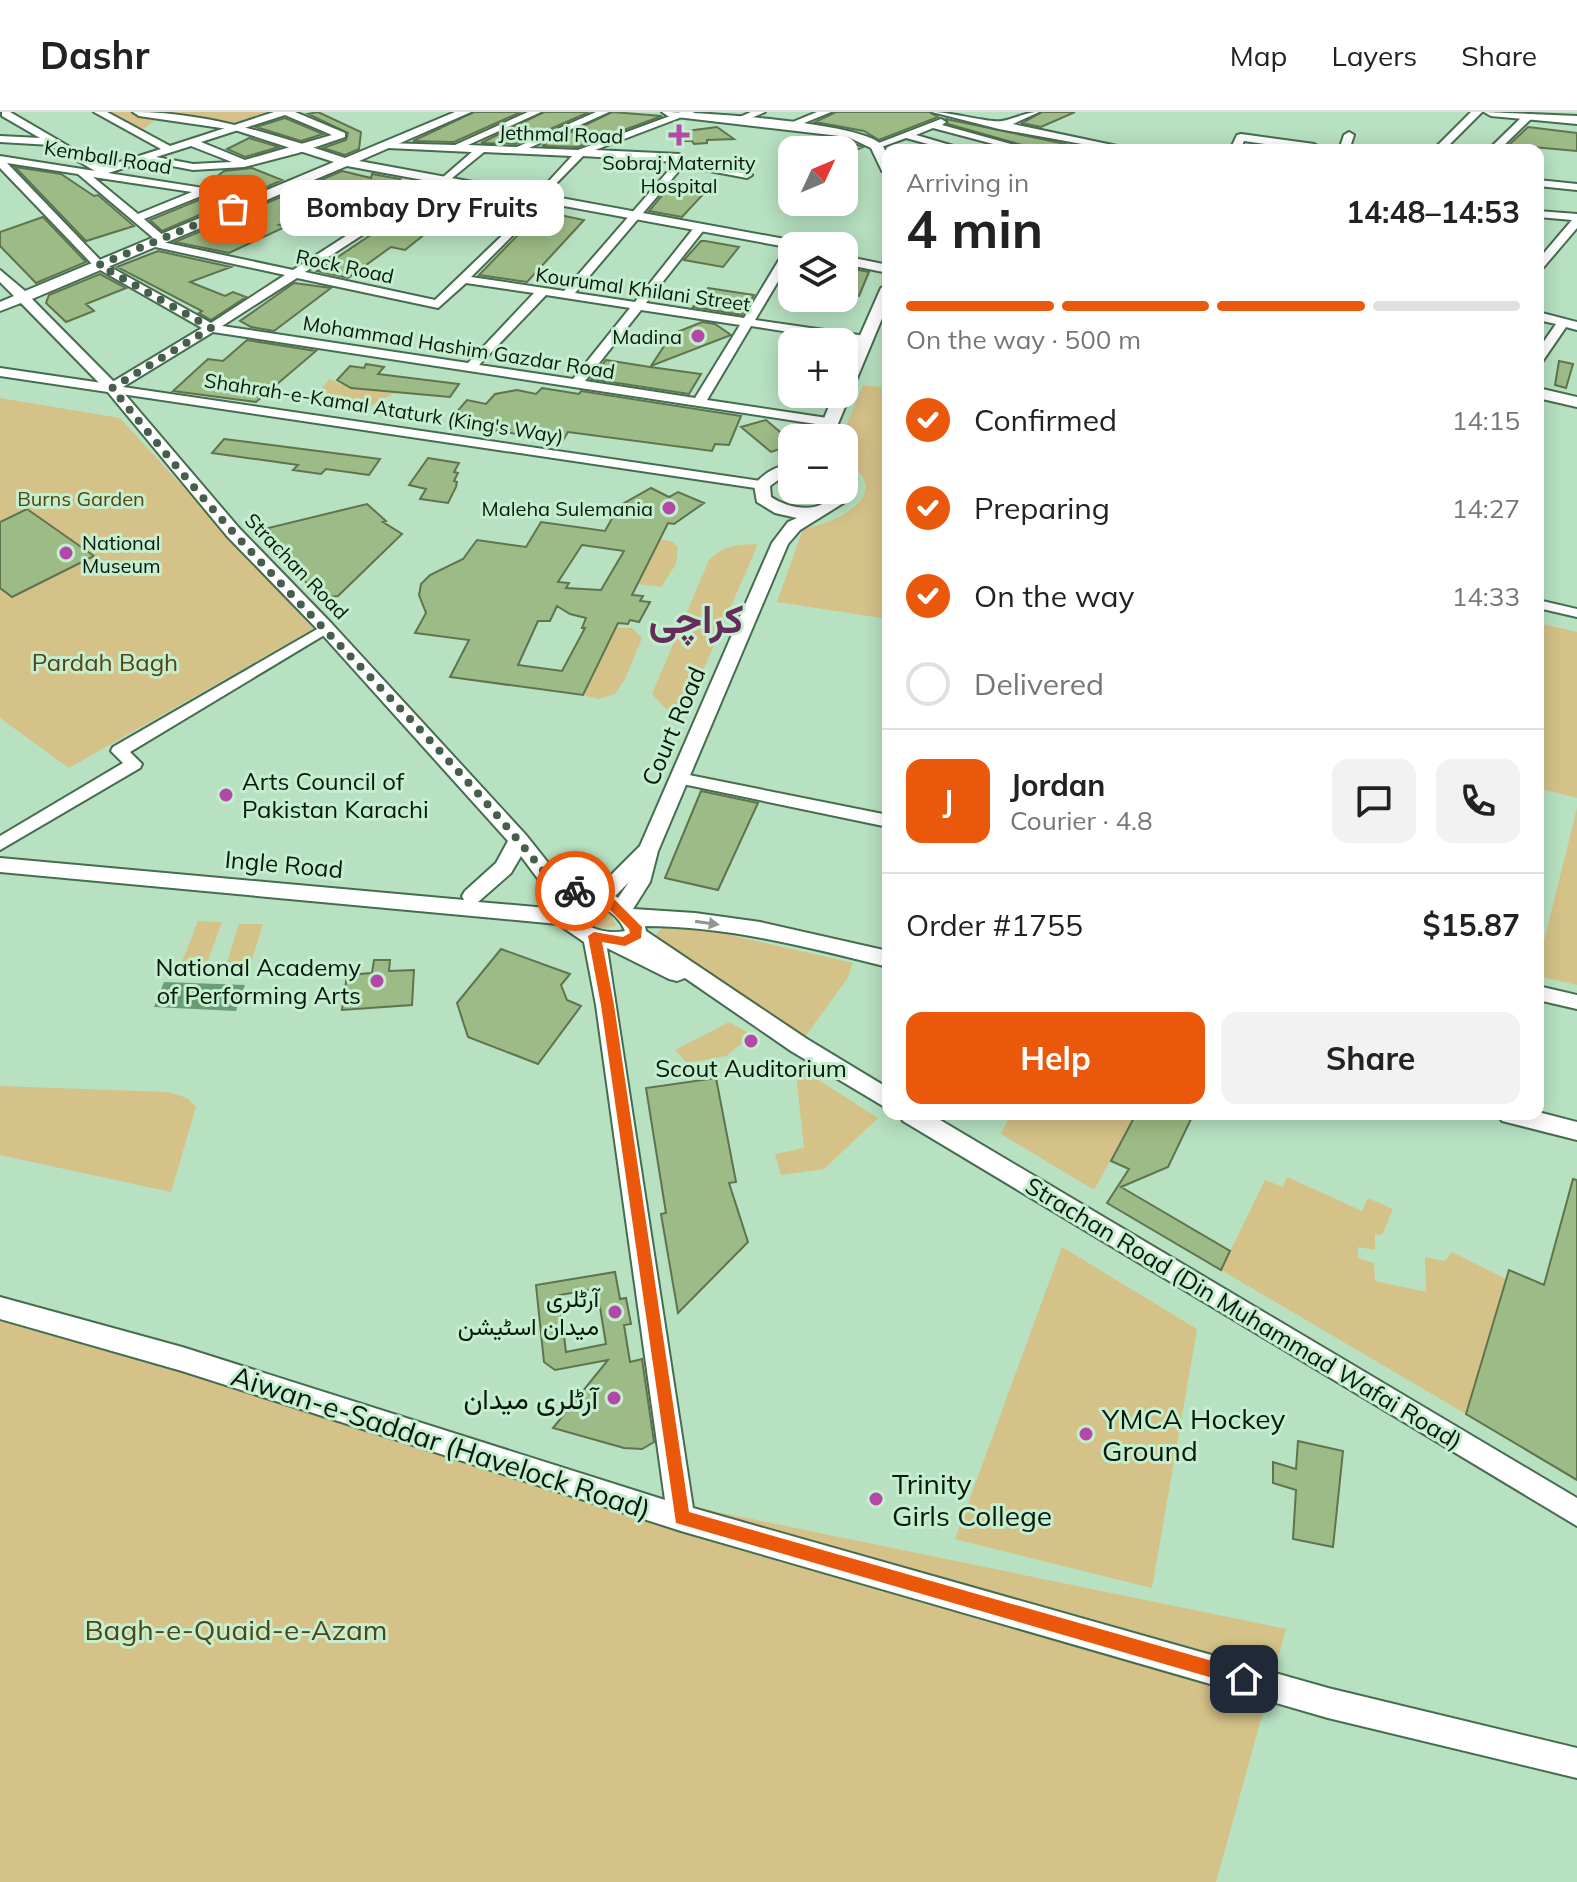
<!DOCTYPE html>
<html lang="en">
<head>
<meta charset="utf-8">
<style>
	body { margin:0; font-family:Mulish,Vazirmatn,sans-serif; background:#f2f2f2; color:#222; height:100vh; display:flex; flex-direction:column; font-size:30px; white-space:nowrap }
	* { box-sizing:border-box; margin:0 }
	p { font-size:26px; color:#767676 }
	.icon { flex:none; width:44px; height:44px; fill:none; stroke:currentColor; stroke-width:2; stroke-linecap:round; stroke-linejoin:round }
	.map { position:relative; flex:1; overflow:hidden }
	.sheet { position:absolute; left:882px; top:32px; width:662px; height:976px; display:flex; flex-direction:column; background:#fff; border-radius:16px; box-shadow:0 4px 20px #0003 }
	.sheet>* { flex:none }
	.needle { width:52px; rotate:46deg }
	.controls { position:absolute; left:778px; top:24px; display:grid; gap:16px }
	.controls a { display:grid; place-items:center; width:80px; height:80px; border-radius:16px; background:#fff; box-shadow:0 4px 20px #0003; font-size:40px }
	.pin { position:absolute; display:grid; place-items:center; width:68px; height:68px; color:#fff; margin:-34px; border-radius:16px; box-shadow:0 4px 12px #0006 }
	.courier { position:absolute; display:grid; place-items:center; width:80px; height:80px; margin:-40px; border:6px solid #ea580c; border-radius:50%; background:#fff; color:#222; box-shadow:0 2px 10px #0007 }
	.bubble { position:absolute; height:56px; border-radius:16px; background:#fff; box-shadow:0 4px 20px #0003; font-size:26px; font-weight:700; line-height:56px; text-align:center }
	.head em { font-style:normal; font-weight:700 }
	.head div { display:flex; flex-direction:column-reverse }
	.head { display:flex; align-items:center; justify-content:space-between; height:136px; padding:0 24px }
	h1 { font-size:52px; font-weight:700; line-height:60px }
	.bar { display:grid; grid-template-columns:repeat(4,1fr); gap:12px 8px; align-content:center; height:96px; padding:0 24px }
	.bar i { height:10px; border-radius:6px; background:#e0e0e0 }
	.bar .selected { background:#ea580c }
	.bar p { grid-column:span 4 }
	.line { display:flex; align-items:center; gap:20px; padding:0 24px; border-top:2px solid #e0e0e0 }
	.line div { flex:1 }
	.round { display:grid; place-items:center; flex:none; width:84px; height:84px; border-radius:16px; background:#f2f2f2 }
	ol { padding:0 24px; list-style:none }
	li { display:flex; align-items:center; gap:24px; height:88px }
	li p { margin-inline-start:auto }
	li .icon { padding:8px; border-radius:50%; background:#ea580c; color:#fff; stroke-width:4 }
	li:last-child { color:#767676 }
	li i { width:44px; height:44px; border:4px solid #e0e0e0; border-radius:50% }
	.primary-button { display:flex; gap:16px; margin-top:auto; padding:16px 24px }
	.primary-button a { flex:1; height:92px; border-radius:16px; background:#ea580c; color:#fff; font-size:32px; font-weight:700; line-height:92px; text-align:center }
	.primary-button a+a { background:#f2f2f2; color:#222 }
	header { display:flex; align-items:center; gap:48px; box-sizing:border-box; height:112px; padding:0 40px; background:#fff; border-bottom:2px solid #e0e0e0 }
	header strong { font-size:38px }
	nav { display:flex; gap:44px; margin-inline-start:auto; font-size:28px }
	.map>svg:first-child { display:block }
	.green { fill:#d5c288 }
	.water { fill:#689d76 }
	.building { fill:#9dbb86; stroke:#5f744e; stroke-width:2; fill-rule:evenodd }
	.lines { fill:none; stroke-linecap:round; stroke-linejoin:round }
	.minor-casing { stroke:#466c50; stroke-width:4 }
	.major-casing { stroke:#466c50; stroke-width:4 }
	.highway-casing { stroke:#466c50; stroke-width:4 }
	.minor { fill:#fff; fill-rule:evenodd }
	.major { fill:#fff; fill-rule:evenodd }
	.highway { fill:#fff; fill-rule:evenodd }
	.oneway { fill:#909792 }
	.route { fill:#ea580c }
	.done { stroke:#465e4c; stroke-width:8; stroke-dasharray:0 14.4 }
	.poi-dot { fill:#b348a8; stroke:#c4eecd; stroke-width:3 }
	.labels { text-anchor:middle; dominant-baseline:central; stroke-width:6; stroke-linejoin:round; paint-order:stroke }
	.far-street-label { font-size:20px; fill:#09180d; stroke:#c4eecd }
	.far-poi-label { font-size:20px; fill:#09180d; stroke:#c4eecd; text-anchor:end }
	.far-park-label { font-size:20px; fill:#524415; stroke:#c4eecd }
	.park-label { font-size:24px; fill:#524415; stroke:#c4eecd }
	.street-label { font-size:24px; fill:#09180d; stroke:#c4eecd }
	.poi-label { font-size:24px; fill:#09180d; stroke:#c4eecd; text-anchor:end }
	.near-poi-label { font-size:28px; fill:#09180d; stroke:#c4eecd; text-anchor:start }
	.near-street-label { font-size:28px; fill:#09180d; stroke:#c4eecd }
	.near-park-label { font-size:28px; fill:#524415; stroke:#c4eecd }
	.town-label { font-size:40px; font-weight:bold; fill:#622d5b; stroke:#c4eecd }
</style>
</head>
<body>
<header>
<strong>Dashr</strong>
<nav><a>Map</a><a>Layers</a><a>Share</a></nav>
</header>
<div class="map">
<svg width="1577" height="1770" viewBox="0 0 1577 1770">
	<rect width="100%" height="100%" fill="#b7e1c0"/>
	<path class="green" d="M99,0h185l-47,15 -75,-12 -24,18z
		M329,267l22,9 44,5 -27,14 -5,6 -54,-8z
		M863,273l25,3v231l-111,-17 26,-73c35,-6 95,-36 41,-69v-22h-3z
		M0,286l120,20 193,211 -244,139 -69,-50z
		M660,427l13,3 5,6 -2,16 -15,23 -23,-3z
		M758,432l-74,170 -12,1 -20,-21 57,-134c15,-15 29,-15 49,-16z
		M1538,511l39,9v166l-39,-10z
		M616,516h16l10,10 -17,41 -10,15 -17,5 -15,-4z
		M1577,696v177l-39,-9v-11z
		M579,789c16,2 32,8 37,24 -14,8 -31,-2 -41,-14l-1,-7z
		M198,809l24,1 -15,41 -25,-1z
		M668,809l185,42 -6,16 -48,66 -155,-96z
		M239,812h24l-12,39 -24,-1z
		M729,910l23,13 -26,21 -39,7 -12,-13z
		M795,953l83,53 -54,51 -43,6 -6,-21 29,-6z
		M0,974l168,6 19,6 9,9 -25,85 -171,-37z
		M1011,1002h125l-42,76 -93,-56z
		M1287,1065l75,34 6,-13 25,11 -11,26 -7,-1v16l-17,-3v11l16,5 1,18 51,11 -1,-35 20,4 7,-9 54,27 -40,135 -245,-144 44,-90 18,7z
		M1062,1135l135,82 -45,259 -197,-49z
		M0,1197l557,170 729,150 -70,253h-1216z"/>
	<path class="water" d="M164,870l81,3 -9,26 -82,-4z"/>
	<path class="building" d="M318,0l43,20 -2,17 -14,6 -22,-7 23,-8 2,-7 -40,-19z
		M474,0h47l-67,30 -41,-1z
		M544,0h45l-73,32 -35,-1z
		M612,0l50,4 -84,31 -36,-1z
		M836,0h93l9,5 -59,23 -15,-9 -49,-9z
		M1042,0h33l-34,15 -19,-4z
		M285,6l38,16 -22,7 -45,-14z
		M946,7l129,27v4h-35l-92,-26z
		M717,15l17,12 -27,1v3l-13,1 -2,-3h-13v-9z
		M1528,15l49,6v18l-68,-6z
		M249,26l30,9 -34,10 -18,-8z
		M841,27l22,8 -19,8v-5h-27z
		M15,55l46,7 33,22 4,-1 36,31 -48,15z
		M252,56l30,12 -29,13 -47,-8 18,-14z
		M342,59l29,7 1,-4 28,5 -5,4 20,5 -21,14 -37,-11 -78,34 6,2 -56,26 -54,-11z
		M674,69l35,7 -27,29 -33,-6z
		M436,79l30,6 -31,24 5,1 -35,28 -14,-3 -43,31 -31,-7z
		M206,85l26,4 -70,30 -12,-11z
		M541,99l43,9 -57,62 -48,-7z
		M43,105l43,45 -50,21 -36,-37v-14z
		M701,129h4l34,6 -16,20 -39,-7z
		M158,139l73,16 -41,15 35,14 8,-4 13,5 -35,23 -12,-7 3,-2 -85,-44z
		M844,155l25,5 -10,24 -15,-2z
		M100,162l26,14 -40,16 8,7 -28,11 -20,-19 3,-8z
		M294,171l37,5 -57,43 -23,-4 -11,-6z
		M708,176l46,7 -12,20 -49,-8z
		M702,210l13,2 16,11 -80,31 21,-32z
		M247,228l69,11 -60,51 -83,-11 35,-32 15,2z
		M606,248l44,7 51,7 -12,20 -98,-15z
		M1559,249l14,3 -7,24 -11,-3z
		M366,252l18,3 -6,7 81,10 -9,13 -99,-9 -14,-8 13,-14 14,2z
		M542,276l37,6 2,-3 160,25 -12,29 -14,-1 -3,7 -144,-19 -6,10 -114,-20 19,-22 19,4 9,-10 22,-4 19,4z
		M766,308l26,22v3l-21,7 -30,-25z
		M224,327l156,20 -11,16 -43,-6 -5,5 -28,-4 5,-5 -86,-12z
		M428,346l31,5 -5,9 4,1 -4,8 3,1 -1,5 -8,16 -28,-4 6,-10 -17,-4z
		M651,376l18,9 9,-5 26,11 -30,21 -6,-1 -36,72 11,1 -3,5 10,1 -11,20 -9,-2 -2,4 -10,-1 -35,72 -133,-18 19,-37 -54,-7 11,-20 -7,-18 2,-11 9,-9 33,-16 14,-19 49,7 15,-25 64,9 14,-25zM582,433l42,6 -23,39 -35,-2 3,-5 -11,-1zM557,494l13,8 16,4 -4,10h3l-23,43 -44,-6 20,-44h12z
		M367,392l19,17 -3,1 19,12 -64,62 -18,2 -60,-68z
		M27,397l67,47 -82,41 -12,-9v-66z
		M701,679l57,12 -40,87 -53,-12z
		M501,837l69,25 -9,11 6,15 14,6 -43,58 -70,-27 -11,-34z
		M374,848h16l-1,11 25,-1 -2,35 -70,5 5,-35 25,-2z
		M716,966l20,104 -7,1 19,59 -70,71 -17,-99 5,-1 -20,-125z
		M1136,1002h49l7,3 -24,50 -47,20 109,64 -9,19 -114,-67 22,-34 -18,-8z
		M1573,1067l4,1v300l-111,-66 43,-144 35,15z
		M615,1160l5,27 6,-1 5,26 -7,1 6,37 12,-3 12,83 -12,7 -18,-1 -71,-20 55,-68 -53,10 -11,-8 -8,-77zM597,1177l9,55 -40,8 -7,-57z
		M1298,1329l45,10 -10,96 -40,-8 3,-49 -23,-7v-21l23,7z"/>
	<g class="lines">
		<g class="minor-casing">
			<path id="minor" d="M2,0h8l94,55 57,-18 -67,-37h13l63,34 104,-34h21l50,21v4l-47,16 -54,14 -51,3 -47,-9 -38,12 153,24v4l-4,1 -51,-8 -62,25 21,18 2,2 -5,3 131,28 137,-88h8v4l-133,86 130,28 104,-100 -4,-3 1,-2 36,-39 -88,-4 -38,31 -5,-3 1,-2 30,-26 -84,-4 -5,-3 1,-2 71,2 73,-33h13l-73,33 49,2 79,-35h13l-80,36 49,2 103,-38h14l-100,38 84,4 6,6 67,15 -5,3 -64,-12 -108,127 60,9 58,-73 4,-1 6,3 -57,72 98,15 41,-68 6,-3 1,11 -37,62 111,16 6,4 -6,4 -115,-18 -44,74 127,19 1,3 -6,4 -616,-94 -90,55 644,95v6l-5,1 -762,-113v-8l109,16 93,-56 -107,-61 -95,-99v-12l95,15 -44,-26 -51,-3v-6l40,2 -38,-22zM285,3l47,20 -87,25 -44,-18zM191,34l41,16 -39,2 -37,-7zM583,44l93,6 -112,129 -93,-14 72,-72 1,-2 -4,-3zM7,51l71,11 79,67h-11v4l139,30 -74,48 -108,-60zM93,65l99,15 -54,22zM297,166l141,30 28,-25 68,10 -66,70 -246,-37zM546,183l84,13 -57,71 -94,-14zM641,198l99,15 -45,73 -110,-17z
				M751,0h14l-23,10 -9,-2z
				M817,0h14l-39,16 -9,-2z
				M932,0c20,0 56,11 70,9 13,-2 23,-9 37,-9l-26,12 123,26h-21l-116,-21z
				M1471,0h11l-38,38h-11z
				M1525,2l9,2 -35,34h-11z
				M941,7l5,3 -4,3 91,25h-17l-83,-22 -17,7 51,15h-17l-44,-12 -30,11 -5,-3z
				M1349,20l5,3 -5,15h-10l5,-15z
				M1241,22l73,10 5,3 -2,3h-10l-63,-9 -4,9h-10l7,-15z
				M1538,68l39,4v6l-39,-4z
				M1538,99l39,3v14l-35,41 -4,1v-10l34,-40 -34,-3z
				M1538,200l39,10v8l-11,-3 -24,35 -4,1v-13l18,-26 -18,-4z
				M1538,488l39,9v8l-39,-9z
				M326,512l7,4 -2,3 -201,121 12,12 -2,4 -140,82v-14l123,-73 -12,-12 2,-4z
				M679,661l209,42v12l-215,-45 -2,-4z
				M1538,874l39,9v14l-39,-9z"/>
		</g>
		<g class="major-casing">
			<path id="major" d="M133,0c74,0 142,23 212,46l110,-46h16l-112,49 442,81 7,4 -16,2 -445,-82 -315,133 85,86 122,143 93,96 194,211 38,48 33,6 43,-43 132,-303 16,-21 9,-4 -22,-5 -18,-11 -3,-17c11,-13 22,-18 38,-22v10l-7,2 -15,11 1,11c18,12 54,19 63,-7h10v-4l6,4 -5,12 -45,28 -12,14 -130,307 -8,31 -17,27 62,4 65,9 128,29v16c-80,-20 -161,-41 -243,-41l1,5 161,108 81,49v21l-97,-58 -106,-73 -8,3 -8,-2 -62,-31 86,560 635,180 249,60v30l-249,-60 -647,-187 -499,-160 -182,-52v-22l182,50 483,153 -69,-495 -12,-63 -26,-18 -558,-52v-14l464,42 -2,-4 3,-5 31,-28 12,-22 -188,-209 -93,-96 -120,-145 -86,-88 -21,8v-9l14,-6 -14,-14v-12l25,21 309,-129 -99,-32 -96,-14zM521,744l26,35 -2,4 2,13 -69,-6 33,-29zM629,770l-11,16 -3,-2zM566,786c22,0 51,11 59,33 -22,5 -54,-7 -59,-33z
				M662,0c36,0 200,10 220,33 7,9 6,20 6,30l-6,-4 -11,-23 -23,-11 -180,-21z
				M844,144l44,9v8l-44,-9z
				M888,172v20l-56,134h-16l18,-44h10v-22l37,-84z
				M1538,276l39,9v10l-39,-9z
				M1538,1000l39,10v18l-75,-19 -4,-7z
				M899,1002h31l647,384v28l-674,-405z"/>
		</g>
		<g class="highway-casing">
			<path id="highway" d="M1484,0l93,4v8l-86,-8z"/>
		</g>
		<use href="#minor" class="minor"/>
		<use href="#major" class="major"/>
		<use href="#highway" class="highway"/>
	</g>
	<defs><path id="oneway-solid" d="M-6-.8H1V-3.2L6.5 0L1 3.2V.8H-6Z" transform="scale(2)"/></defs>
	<use class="oneway" href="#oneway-solid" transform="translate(707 811) rotate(8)"/>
	<path class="route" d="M575,774l40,14 27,27 -1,11 -16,8 -23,-4 12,63 75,507 555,158 6,2 3,7 -3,6 -6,2 -568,-164 -75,-518 -13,-69 6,-4 29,5 7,-4 -1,-4 -23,-23 -35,-12 -2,-3z"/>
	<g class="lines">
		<path class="done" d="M233,97l-134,56 112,63 -99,60c39,48 79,97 121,144 109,119 227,231 326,359h16"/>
	</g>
	<g class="poi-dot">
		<path d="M675 11h8v8h8v8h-8v8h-8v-8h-8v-8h8z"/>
		<circle cx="698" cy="224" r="8"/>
		<circle cx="669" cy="396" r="8"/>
		<circle cx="66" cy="441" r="8"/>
		<circle cx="226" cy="683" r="8"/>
		<circle cx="377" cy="869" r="8"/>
		<circle cx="751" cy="929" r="8"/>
		<circle cx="615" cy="1200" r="8"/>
		<circle cx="614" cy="1286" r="8"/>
		<circle cx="1086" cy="1322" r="8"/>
		<circle cx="876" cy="1387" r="8"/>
	</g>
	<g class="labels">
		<g class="far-street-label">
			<text transform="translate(561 22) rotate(2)">Jethmal Road</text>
			<text transform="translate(108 45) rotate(9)">Kemball Road</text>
			<text transform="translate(345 154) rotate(12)">Rock Road</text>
			<text transform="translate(643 177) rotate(8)">Kourumal Khilani Street</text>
			<text transform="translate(459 235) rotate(9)">Mohammad Hashim Gazdar Road</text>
			<text transform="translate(384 296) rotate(9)">Shahrah-e-Kamal Ataturk (King's Way)</text>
			<text transform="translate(297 454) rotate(46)">Strachan Road</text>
		</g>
		<g class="far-poi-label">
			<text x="679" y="50" text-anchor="middle">Sobraj Maternity<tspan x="679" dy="23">Hospital</tspan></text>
			<text x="682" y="224">Madina</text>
			<text x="653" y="396">Maleha Sulemania</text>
			<text x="82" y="430" text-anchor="start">National<tspan x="82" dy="23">Museum</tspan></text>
		</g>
		<g class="far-park-label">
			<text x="81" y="386">Burns Garden</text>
		</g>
		<g class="park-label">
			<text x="105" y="550">Pardah Bagh</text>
		</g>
		<g class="street-label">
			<text transform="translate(673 614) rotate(-67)">Court Road</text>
			<text transform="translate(284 752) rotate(5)">Ingle Road</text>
			<text transform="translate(1244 1201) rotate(31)">Strachan Road (Din Muhammad Wafai Road)</text>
		</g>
		<g class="poi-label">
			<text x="242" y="669" text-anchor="start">Arts Council of<tspan x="242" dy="28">Pakistan Karachi</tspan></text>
			<text x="361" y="855">National Academy<tspan x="361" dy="28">of Performing Arts</tspan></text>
			<text x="751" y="956" text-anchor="middle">Scout Auditorium</text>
			<text x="599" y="1186">آرٹلری<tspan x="599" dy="28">میدان اسٹیشن</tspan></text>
		</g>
		<g class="near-poi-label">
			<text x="598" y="1286" text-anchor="end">آرٹلری میدان</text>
			<text x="1102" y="1306">YMCA Hockey<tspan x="1102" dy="32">Ground</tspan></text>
			<text x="892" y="1371">Trinity<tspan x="892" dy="32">Girls College</tspan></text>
		</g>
		<g class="near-street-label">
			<text transform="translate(441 1330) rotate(18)">Aiwan-e-Saddar (Havelock Road)</text>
		</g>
		<g class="near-park-label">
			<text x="236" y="1517">Bagh-e-Quaid-e-Azam</text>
		</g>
		<g class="town-label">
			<text x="696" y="506">کراچی</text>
		</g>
	</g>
</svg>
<div class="controls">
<a><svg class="needle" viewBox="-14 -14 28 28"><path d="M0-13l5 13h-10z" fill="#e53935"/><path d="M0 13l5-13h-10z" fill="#767676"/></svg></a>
<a><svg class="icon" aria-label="layers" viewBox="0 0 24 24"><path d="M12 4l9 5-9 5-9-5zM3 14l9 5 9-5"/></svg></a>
<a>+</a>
<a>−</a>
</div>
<div class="pin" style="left:233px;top:97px;background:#ea580c"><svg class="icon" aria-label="bag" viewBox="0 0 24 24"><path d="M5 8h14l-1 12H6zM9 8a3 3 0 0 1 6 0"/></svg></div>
<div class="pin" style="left:1244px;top:1567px;background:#1f2937"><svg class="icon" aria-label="home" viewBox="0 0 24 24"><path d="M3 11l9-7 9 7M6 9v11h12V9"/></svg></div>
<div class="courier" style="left:575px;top:779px"><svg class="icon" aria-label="bike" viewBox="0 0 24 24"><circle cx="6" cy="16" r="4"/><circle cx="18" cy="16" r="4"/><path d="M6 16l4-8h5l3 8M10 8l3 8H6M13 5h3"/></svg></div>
<div class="bubble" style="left:280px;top:68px;width:284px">Bombay Dry Fruits</div>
<section class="sheet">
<div class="head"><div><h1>4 min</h1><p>Arriving in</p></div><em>14:48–14:53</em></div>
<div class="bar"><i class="selected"></i><i class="selected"></i><i class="selected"></i><i></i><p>On the way · 500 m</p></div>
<ol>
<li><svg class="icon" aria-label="check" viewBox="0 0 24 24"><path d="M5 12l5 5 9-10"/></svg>Confirmed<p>14:15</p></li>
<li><svg class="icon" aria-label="check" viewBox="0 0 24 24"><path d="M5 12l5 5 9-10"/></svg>Preparing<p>14:27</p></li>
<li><svg class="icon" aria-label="check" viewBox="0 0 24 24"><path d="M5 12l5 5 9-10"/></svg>On the way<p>14:33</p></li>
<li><i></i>Delivered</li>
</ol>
<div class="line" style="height:144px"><b class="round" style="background:#ea580c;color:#fff">J</b><div><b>Jordan</b><p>Courier · 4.8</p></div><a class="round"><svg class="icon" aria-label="chat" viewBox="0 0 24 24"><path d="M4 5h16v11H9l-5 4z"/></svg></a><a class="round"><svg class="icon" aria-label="phone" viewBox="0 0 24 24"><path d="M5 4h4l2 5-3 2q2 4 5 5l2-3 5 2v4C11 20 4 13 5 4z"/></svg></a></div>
<div class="line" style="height:104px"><div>Order #1755</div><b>$15.87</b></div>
<div class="primary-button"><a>Help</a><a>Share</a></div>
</section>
</div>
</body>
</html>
